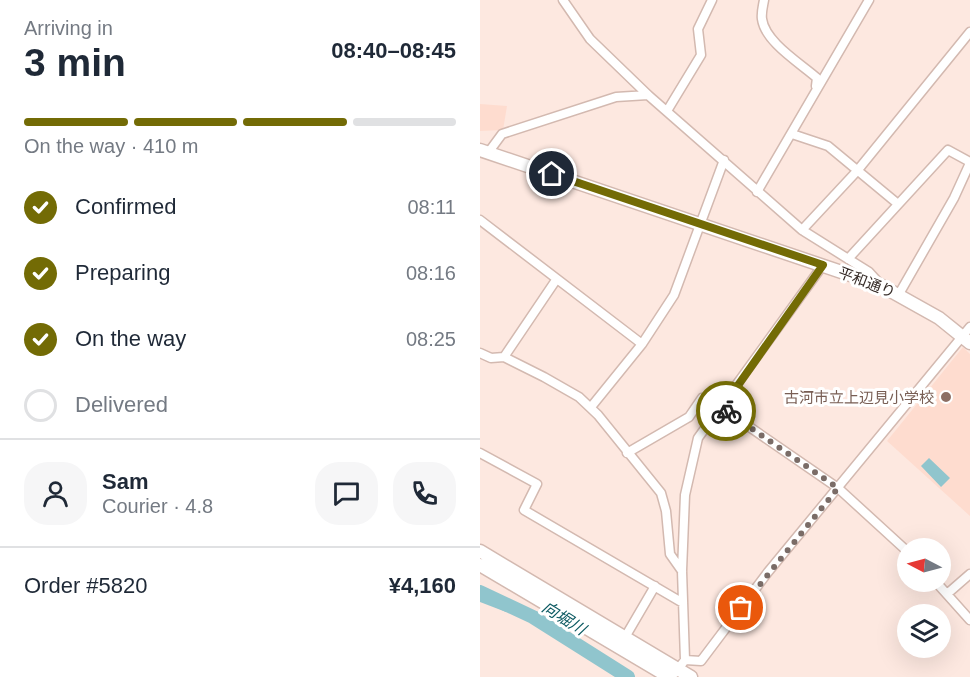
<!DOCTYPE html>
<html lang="en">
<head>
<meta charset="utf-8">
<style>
	body { margin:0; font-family:Arial,"Noto Sans JP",sans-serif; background:#f6f6f7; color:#1f2937; height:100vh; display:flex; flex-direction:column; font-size:22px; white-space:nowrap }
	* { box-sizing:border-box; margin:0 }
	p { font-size:20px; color:#747a83 }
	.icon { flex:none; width:33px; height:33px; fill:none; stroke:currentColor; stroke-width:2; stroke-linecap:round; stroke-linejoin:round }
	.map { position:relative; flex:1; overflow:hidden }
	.side { display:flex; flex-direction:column; background:#fff; width:480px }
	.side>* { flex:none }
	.needle { width:39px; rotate:276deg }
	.buttons { position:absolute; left:417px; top:538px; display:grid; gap:12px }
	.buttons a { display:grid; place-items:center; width:54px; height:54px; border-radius:50%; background:#fff; box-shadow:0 6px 24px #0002; font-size:30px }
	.pin { position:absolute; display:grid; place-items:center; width:51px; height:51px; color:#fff; margin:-26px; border:3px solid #fff; border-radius:50%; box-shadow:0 2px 6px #0007 }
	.courier { position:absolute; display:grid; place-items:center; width:60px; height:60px; margin:-30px; border:4px solid #736b05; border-radius:50%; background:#fff; color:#222; box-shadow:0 2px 8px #0007 }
	.head em { font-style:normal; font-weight:600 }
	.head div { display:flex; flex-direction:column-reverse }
	.head { display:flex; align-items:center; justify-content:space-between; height:102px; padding:0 24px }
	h1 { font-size:39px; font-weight:600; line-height:45px }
	.bar { display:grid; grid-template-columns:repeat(4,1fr); gap:9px 6px; align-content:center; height:72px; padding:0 24px }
	.bar i { height:8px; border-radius:4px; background:#e0e1e3 }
	.bar .on { background:#736b05 }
	.bar p { grid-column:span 4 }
	.line { display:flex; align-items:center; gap:15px; padding:0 24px; border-top:2px solid #e0e1e3 }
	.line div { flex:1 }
	.round { display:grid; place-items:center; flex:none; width:63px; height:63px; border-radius:24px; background:#f6f6f7 }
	ol { padding:0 24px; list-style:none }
	li { display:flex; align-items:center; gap:18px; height:66px }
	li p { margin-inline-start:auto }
	li .icon { padding:6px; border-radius:50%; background:#736b05; color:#fff; stroke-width:4 }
	li:last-child { color:#747a83 }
	li i { width:33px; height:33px; border:3px solid #e0e1e3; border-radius:50% }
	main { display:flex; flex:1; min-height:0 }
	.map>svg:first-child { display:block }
	.built { fill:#fedccf }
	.water { fill:#90c5cd }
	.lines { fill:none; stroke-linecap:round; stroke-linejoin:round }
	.river { stroke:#90c5cd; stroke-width:14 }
	.street-casing { stroke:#d3b9b0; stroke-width:11 }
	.secondary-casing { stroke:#d3b9b0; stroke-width:15 }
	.street { stroke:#fff; stroke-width:8 }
	.secondary { stroke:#fff; stroke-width:12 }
	.done { stroke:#7a6c67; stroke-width:6; stroke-dasharray:0 10.8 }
	.route { stroke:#736b05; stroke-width:8 }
	.education-dot { fill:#8d6e63; stroke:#fff; stroke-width:2 }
	.labels { text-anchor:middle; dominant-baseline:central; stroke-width:6; stroke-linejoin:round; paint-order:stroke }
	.street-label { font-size:15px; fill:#342a26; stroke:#fff }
	.education-label { font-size:15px; fill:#785e54; stroke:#fff; text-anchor:end }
	.water-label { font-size:16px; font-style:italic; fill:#0b5961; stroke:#fff }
</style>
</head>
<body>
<main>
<section class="side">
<div class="head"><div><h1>3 min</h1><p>Arriving in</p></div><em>08:40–08:45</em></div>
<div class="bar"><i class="on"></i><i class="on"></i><i class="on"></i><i></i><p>On the way · 410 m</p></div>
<ol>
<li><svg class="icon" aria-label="check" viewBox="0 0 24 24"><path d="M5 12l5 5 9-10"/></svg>Confirmed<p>08:11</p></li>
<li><svg class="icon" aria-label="check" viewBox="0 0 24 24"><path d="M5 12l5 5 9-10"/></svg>Preparing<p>08:16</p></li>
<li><svg class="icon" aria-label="check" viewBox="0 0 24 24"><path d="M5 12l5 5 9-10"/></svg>On the way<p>08:25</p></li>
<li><i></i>Delivered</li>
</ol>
<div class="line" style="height:108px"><a class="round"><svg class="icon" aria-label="person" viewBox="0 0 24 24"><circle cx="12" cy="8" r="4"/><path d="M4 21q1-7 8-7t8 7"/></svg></a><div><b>Sam</b><p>Courier · 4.8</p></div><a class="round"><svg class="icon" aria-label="chat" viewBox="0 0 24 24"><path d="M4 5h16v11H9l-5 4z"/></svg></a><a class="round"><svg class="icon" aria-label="phone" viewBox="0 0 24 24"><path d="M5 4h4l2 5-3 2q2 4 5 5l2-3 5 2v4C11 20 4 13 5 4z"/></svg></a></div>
<div class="line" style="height:78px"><div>Order #5820</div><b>¥4,160</b></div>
</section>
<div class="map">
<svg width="490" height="677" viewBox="0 0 490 677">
	<rect width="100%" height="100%" fill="#fde8e0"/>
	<path class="built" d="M0,104l27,2 -4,24 -23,1z
		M483,347l7,7v162l-83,-75z"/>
	<path class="water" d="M449,458l21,20 -9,9 -20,-21z
		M0,585l36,18 1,6 -11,3 -26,-10z"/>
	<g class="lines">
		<path class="river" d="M0,592l53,25 95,60"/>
		<g class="street-casing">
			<path id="street" d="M83,0l27,39 58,56 154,135 67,42 11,12
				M284,0c-1,6 -3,13 -2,19 3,23 38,44 55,59l-1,8
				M187,111l34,-56 -3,-26 14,-29
				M312,134l36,12 70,58
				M8,153l14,-19 114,-37 32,-2
				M277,192l112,-192
				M0,220l162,124
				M322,230l55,-59 113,-139
				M368,259l100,-109 22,12
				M419,294l55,-96 16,-35
				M0,353l11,5 13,-1 40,20 35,20 19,18 63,78 5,18 4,43 12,17
				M24,357l52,-77
				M111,407l51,-63 32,-49 50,-135
				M242,408l116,80 70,64
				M0,453l57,31 -13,26 159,93
				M147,453l62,-36 13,-19 16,15
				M456,582l34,38
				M467,594l23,-20
				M144,639l31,-53
				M205,660l16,1 67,-89 202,-245
				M195,673l10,-13 -3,-89 3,-76 13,-57 125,-173"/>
		</g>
		<g class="secondary-casing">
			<path id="secondary" d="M0,150l400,135 59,33 31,25
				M0,551l211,126
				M0,565l189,112"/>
		</g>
		<use href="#street" class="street"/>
		<use href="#secondary" class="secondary"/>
	</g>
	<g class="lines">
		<path class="done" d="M246,411l112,77 -97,120"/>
		<path class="route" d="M72,174l271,91 -101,143 4,3"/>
	</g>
	<circle class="education-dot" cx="466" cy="397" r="6"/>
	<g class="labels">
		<g class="street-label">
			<text transform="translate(387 282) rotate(21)">平和通り</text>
		</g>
		<g class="education-label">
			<text x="454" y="397">古河市立上辺見小学校</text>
		</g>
		<g class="water-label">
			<text transform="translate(84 618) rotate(32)">向堀川</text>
		</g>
	</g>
</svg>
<div class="buttons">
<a><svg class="needle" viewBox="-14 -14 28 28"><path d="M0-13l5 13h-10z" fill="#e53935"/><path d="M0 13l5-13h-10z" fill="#747a83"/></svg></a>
<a><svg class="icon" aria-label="layers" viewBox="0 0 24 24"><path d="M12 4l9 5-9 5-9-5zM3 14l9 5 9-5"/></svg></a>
</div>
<div class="pin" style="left:261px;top:608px;background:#ea580c"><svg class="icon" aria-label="bag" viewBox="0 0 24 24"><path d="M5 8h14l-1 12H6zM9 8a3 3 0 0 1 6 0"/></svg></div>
<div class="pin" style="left:72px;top:174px;background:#1f2937"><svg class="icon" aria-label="home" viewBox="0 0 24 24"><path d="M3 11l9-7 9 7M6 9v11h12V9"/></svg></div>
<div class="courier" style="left:246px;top:411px"><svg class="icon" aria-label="bike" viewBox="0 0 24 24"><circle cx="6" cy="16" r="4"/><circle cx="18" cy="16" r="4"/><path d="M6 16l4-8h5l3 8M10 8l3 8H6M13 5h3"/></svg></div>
</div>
</main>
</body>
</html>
